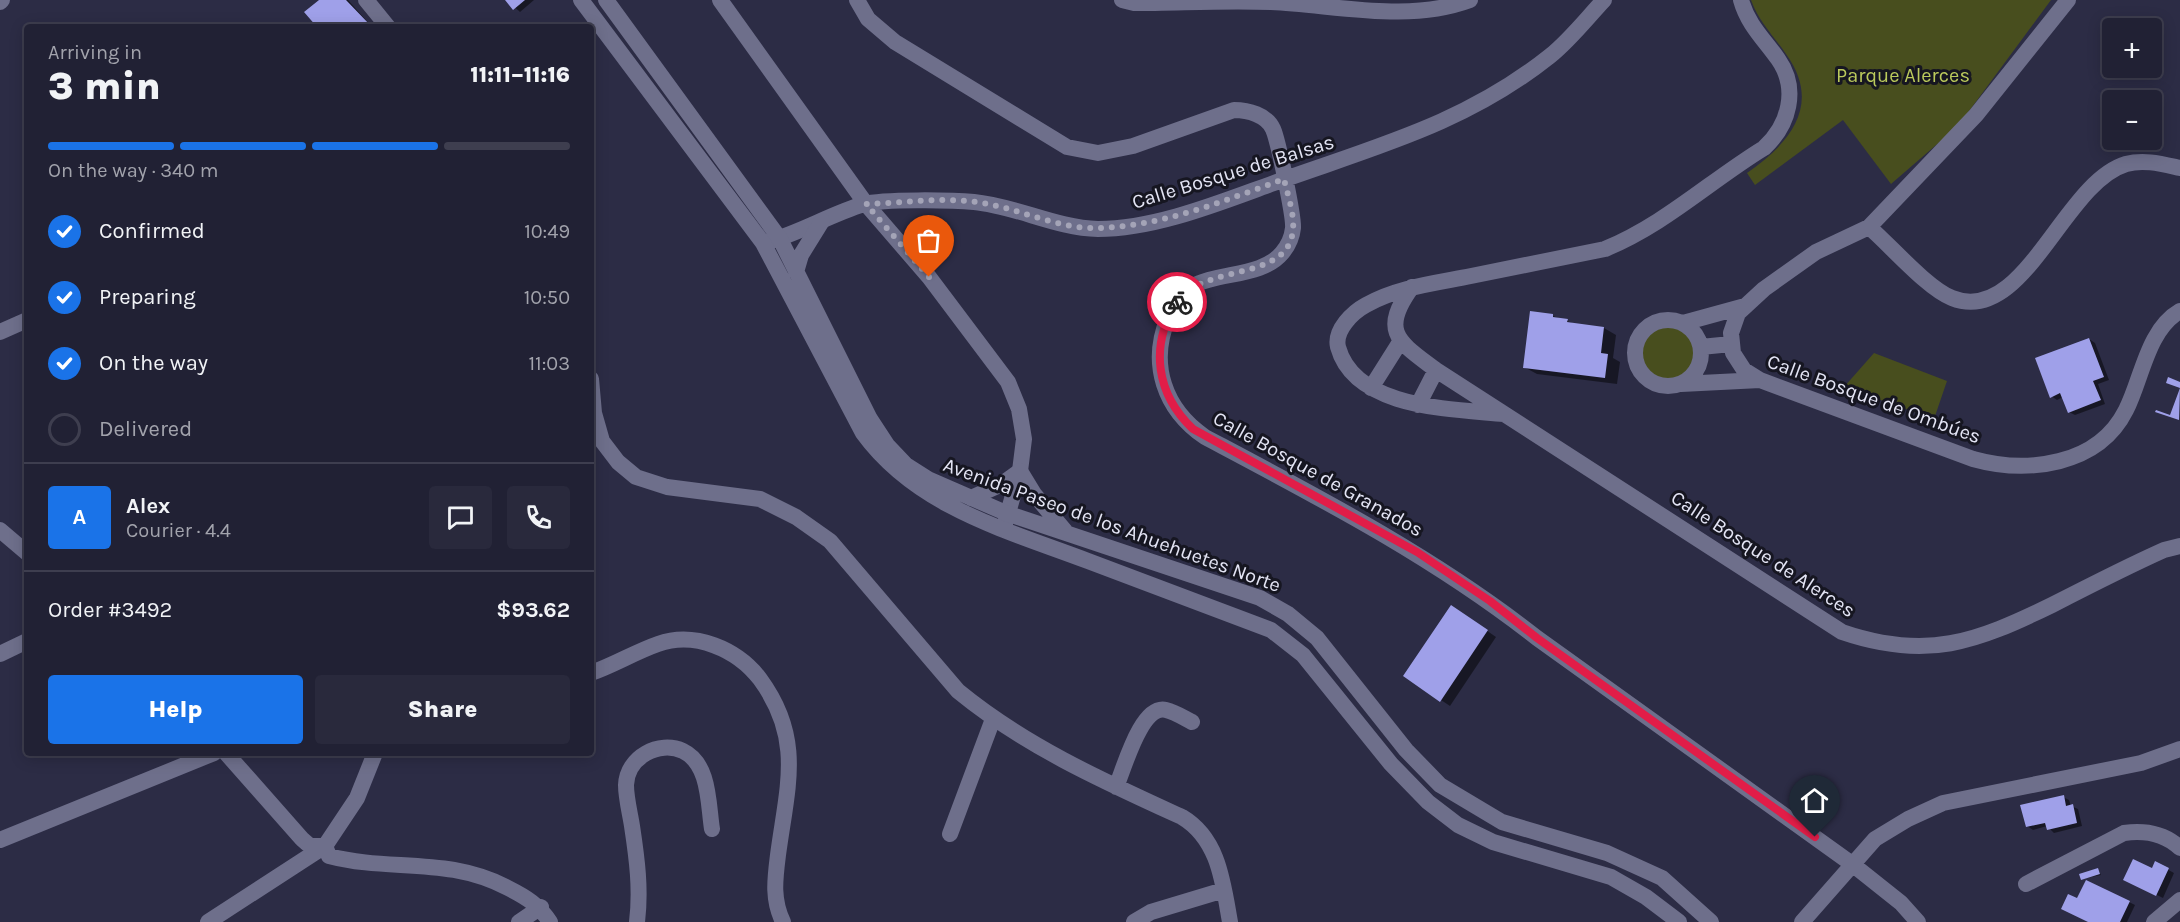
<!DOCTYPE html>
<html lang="en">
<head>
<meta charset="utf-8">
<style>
	body { margin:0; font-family:Karla,sans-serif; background:#29293c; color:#f1f3f6; height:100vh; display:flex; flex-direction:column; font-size:22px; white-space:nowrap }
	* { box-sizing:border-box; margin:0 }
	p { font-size:20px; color:#a2a3ac }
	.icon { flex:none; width:33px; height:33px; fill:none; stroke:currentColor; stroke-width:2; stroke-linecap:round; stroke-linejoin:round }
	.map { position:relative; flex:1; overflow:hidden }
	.drawer { position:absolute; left:24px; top:24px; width:570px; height:732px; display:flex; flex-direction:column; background:#212134; border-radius:6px; box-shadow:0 3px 15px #0003,0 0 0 2px #3e3e4f }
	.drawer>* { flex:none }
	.tools { position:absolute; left:2102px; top:18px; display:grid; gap:12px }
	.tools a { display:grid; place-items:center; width:60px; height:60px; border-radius:6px; background:#212134; box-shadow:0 3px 15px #0003,0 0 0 2px #3e3e4f; font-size:30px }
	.pin { position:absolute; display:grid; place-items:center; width:51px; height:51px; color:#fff; margin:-62px -26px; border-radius:50% 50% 50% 0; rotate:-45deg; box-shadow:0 0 6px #0007 }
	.pin .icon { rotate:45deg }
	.courier { position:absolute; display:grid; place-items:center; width:60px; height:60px; margin:-30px; border:4px solid #e11d48; border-radius:50%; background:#fff; color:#222; box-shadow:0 2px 8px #0007 }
	.summary em { font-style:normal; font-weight:800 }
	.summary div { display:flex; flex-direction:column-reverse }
	.summary { display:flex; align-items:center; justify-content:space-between; height:102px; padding:0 24px }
	h1 { font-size:39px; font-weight:800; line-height:45px }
	.bar { display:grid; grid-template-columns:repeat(4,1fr); gap:9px 6px; align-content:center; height:72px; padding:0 24px }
	.bar i { height:8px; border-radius:4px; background:#3e3e4f }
	.bar .active { background:#1a73e8 }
	.bar p { grid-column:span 4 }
	.line { display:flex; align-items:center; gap:15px; padding:0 24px; border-top:2px solid #3e3e4f }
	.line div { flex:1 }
	.round { display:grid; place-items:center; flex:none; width:63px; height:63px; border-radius:6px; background:#29293c }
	ol { padding:0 24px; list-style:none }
	li { display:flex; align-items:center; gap:18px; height:66px }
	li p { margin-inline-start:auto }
	li .icon { padding:6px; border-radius:50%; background:#1a73e8; color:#fff; stroke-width:4 }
	li:last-child { color:#a2a3ac }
	li i { width:33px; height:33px; border:3px solid #3e3e4f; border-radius:50% }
	.action { display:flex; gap:12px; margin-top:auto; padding:12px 24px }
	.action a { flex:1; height:69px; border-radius:6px; background:#1a73e8; color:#fff; font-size:24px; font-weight:800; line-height:69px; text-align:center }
	.action a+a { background:#29293c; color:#f1f3f6 }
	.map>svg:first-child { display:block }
	.green { fill:#484e1e }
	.shadow { fill:#0007 }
	.building { fill:#9fa0e9 }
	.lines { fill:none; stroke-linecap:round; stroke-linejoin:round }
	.minor { stroke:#6e6f8b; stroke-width:16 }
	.tertiary { stroke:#6e6f8b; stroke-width:16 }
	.done { stroke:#a4a4b7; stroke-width:6; stroke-dasharray:0 10.8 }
	.route { stroke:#e11d48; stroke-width:8 }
	.labels { text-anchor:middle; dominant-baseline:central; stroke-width:6; stroke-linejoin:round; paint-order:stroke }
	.park-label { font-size:20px; fill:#bbca5c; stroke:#161621 }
	.street-label { font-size:20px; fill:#e4e5f5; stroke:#161621 }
</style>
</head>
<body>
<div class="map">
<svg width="2180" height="922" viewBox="0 0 2180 922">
	<rect width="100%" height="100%" fill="#2c2c45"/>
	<path class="green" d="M1751,0h300l-93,126 -67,58 -48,-64 -88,65 -8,-12c42,-29 76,-68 39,-119 -13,-19 -27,-32 -35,-54z
		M1640 353a28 28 0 1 1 56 0a28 28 0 1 1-56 0Z
		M1874,353l73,28 -13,38 -90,-32z"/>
	<path class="shadow" d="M321,0h27l24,27h-53z
		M507,0h27l-14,12z
		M1553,316l22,8 29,4 12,7 -3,23 7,4 -3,22 -80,-10 -13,-7z
		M2089,339l6,4 14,37 -11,4 7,20 -30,11 -6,-3 -6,-15 -6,3 -6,-4z
		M1460,612l36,25 -46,69 -45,-30z
		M2063,797l6,3 2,6 7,3 4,17 -28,7 -7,-7 -14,4 -6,-4z
		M2156,863l18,10 -11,25 -32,-16 22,-12z
		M2098,870l3,5 -19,4z
		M2078,900l51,2 6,3 -8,17h-37z"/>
	<path class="building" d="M319,0h27l26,27h-55l-13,-15z
		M505,0h20l-12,10z
		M1530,311l23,3v3l15,2 -1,3 37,5 -3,26 7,1 -3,24 -82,-10z
		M2089,338l15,39 -11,4 8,19 -33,13 -8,-20 -10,5 -15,-40z
		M2168,377l12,5v6l-14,-5z
		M2180,388l-1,32 -24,-8 1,-2 14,5z
		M1451,605l37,25 -48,72 -37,-26z
		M2064,795l2,11 7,-2 4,19 -30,7 -2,-7 -19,4 -6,-22z
		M2133,859l19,9 3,-7 14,7 -13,28 -33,-16z
		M2098,868l2,6 -19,6 -2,-6z
		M2086,880l44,21 -10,21h-32l-27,-13 7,-15 9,4z"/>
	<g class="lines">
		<path class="minor" d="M366,0l22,27
			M720,0l146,204 63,73 79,105 11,27 5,30 -4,32 -16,56
			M857,0l11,19 27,23 172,105 31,6 35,-7 101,-36c14,0 33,5 39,19 5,11 21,88 20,99 -1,9 -5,18 -11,25 -21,25 -65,18 -93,35 -9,6 -17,20 -21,30 -19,46 -4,91 37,119 115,61 229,120 332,201l315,226 49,39 17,19
			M1122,0l12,3c45,0 92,-3 137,-1 65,3 137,21 199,-2
			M2068,0l-92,115 -107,112 -53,25 -52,37 -26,24 -7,20 2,20 11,17 16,10 213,79c54,15 125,7 153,-49 16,-31 21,-80 54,-99
			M0,2l2,-2
			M1869,227c22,19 58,61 83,71 72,29 111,-115 174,-134 18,-5 36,0 54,4
			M767,242c33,-9 64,-28 97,-38 19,-5 88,-4 110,-2 42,4 82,26 124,27 58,0 123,-27 176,-46 100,-36 191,-59 276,-127 20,-16 37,-38 54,-56
			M1412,287c-33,45 -13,55 24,83l406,262c85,29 134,10 210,-27 37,-19 74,-38 112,-55l16,-4
			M1635 353a33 33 0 1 1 66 0a33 33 0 1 1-66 0Z
			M1683,323l62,-17
			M0,332l27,-12
			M1701,347l30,-3
			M591,379l3,34 8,28 16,21 18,15 31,10 93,12 36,18 34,24 128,150c67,55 145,90 224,126 37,22 41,66 48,105
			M1681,384l79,-4
			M1371,388l29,-46
			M1418,405l18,-35
			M1504,414c-52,-5 -149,-5 -166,-67 -4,-17 15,-35 28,-42 32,-18 70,-22 105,-29 45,-9 89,-18 134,-27 59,-24 105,-68 159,-101 25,-23 35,-59 14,-89 -14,-20 -30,-34 -37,-59
			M0,530l27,23
			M0,654l27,-13
			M591,673c23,-8 44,-21 67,-29 37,-13 79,5 102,35 44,60 27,108 18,176 -3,24 -6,44 5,67
			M226,753l76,86 8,7h15l4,10c61,16 118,0 179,32 18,9 31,17 42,34
			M1116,787c8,-18 25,-83 50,-77 9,2 18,8 26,12
			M950,834l43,-115
			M0,840l214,-87
			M2026,884l98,-51c21,-3 40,0 56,15
			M208,922l117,-76 32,-48 18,-45
			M519,922l22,-15
			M637,922c4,-33 0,-63 -5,-96 -2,-13 -6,-28 -6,-41 1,-28 33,-45 57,-34 27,13 25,53 29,78
			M1134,922l17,-10 73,-22
			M1802,922l73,-83 33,-20 35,-16 198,-40 39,-14
			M2154,922l26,-22"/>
		<path class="tertiary" d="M581,0l182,243 100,190c54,74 143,97 225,128 61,23 122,46 183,69l32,25 88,109 37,38 30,23 35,17 118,35 35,20 33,25
			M606,0l174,239 90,180 17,26 19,20 22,14 78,34 254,85 28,16 29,24 89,112 34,35 62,37 105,31 55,25 49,44
			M796,272l5,-17 21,-34
			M971,498l31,-14 18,-13 14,23 31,37"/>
	</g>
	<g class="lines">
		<path class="done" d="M929,277l-63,-73c36,-1 74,-7 110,-2 41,5 82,28 124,26 63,-2 126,-28 184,-49 3,13 8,28 9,41 5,65 -86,40 -116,82"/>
		<path class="route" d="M1177,302c-28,44 -21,92 16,127l224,123 73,49 47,37 278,199"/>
	</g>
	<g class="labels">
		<g class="park-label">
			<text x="1903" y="75">Parque Alerces</text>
		</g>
		<g class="street-label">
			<text transform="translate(1233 172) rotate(-17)">Calle Bosque de Balsas</text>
			<text transform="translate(1874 399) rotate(20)">Calle Bosque de Ombúes</text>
			<text transform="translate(1318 474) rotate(29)">Calle Bosque de Granados</text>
			<text transform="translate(1112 525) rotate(20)">Avenida Paseo de los Ahuehuetes Norte</text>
			<text transform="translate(1763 554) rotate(33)">Calle Bosque de Alerces</text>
		</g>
	</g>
</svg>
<div class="tools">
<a>+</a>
<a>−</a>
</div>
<div class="pin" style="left:929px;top:277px;background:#ea580c"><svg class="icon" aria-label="bag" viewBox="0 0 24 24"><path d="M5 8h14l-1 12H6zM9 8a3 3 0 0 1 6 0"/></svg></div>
<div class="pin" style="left:1815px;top:837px;background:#1f2937"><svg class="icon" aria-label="home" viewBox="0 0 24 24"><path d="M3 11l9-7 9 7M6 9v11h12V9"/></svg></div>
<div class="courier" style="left:1177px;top:302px"><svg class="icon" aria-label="bike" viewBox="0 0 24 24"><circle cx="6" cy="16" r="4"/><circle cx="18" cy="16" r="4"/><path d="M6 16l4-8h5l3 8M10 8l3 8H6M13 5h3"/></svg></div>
<section class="drawer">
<div class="summary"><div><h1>3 min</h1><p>Arriving in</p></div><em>11:11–11:16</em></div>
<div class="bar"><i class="active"></i><i class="active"></i><i class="active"></i><i></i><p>On the way · 340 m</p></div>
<ol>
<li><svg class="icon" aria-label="check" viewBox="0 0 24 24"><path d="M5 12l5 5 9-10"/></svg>Confirmed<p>10:49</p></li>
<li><svg class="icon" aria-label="check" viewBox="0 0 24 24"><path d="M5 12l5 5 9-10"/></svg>Preparing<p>10:50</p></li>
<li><svg class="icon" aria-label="check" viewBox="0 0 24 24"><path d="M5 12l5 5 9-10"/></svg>On the way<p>11:03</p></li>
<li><i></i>Delivered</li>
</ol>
<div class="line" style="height:108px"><b class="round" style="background:#1a73e8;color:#fff">A</b><div><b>Alex</b><p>Courier · 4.4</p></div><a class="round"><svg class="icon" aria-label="chat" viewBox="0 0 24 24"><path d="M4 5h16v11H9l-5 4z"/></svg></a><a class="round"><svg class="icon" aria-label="phone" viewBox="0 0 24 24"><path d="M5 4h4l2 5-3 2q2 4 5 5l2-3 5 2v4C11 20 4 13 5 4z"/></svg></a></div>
<div class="line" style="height:78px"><div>Order #3492</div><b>$93.62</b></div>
<div class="action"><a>Help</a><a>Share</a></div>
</section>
</div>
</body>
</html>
